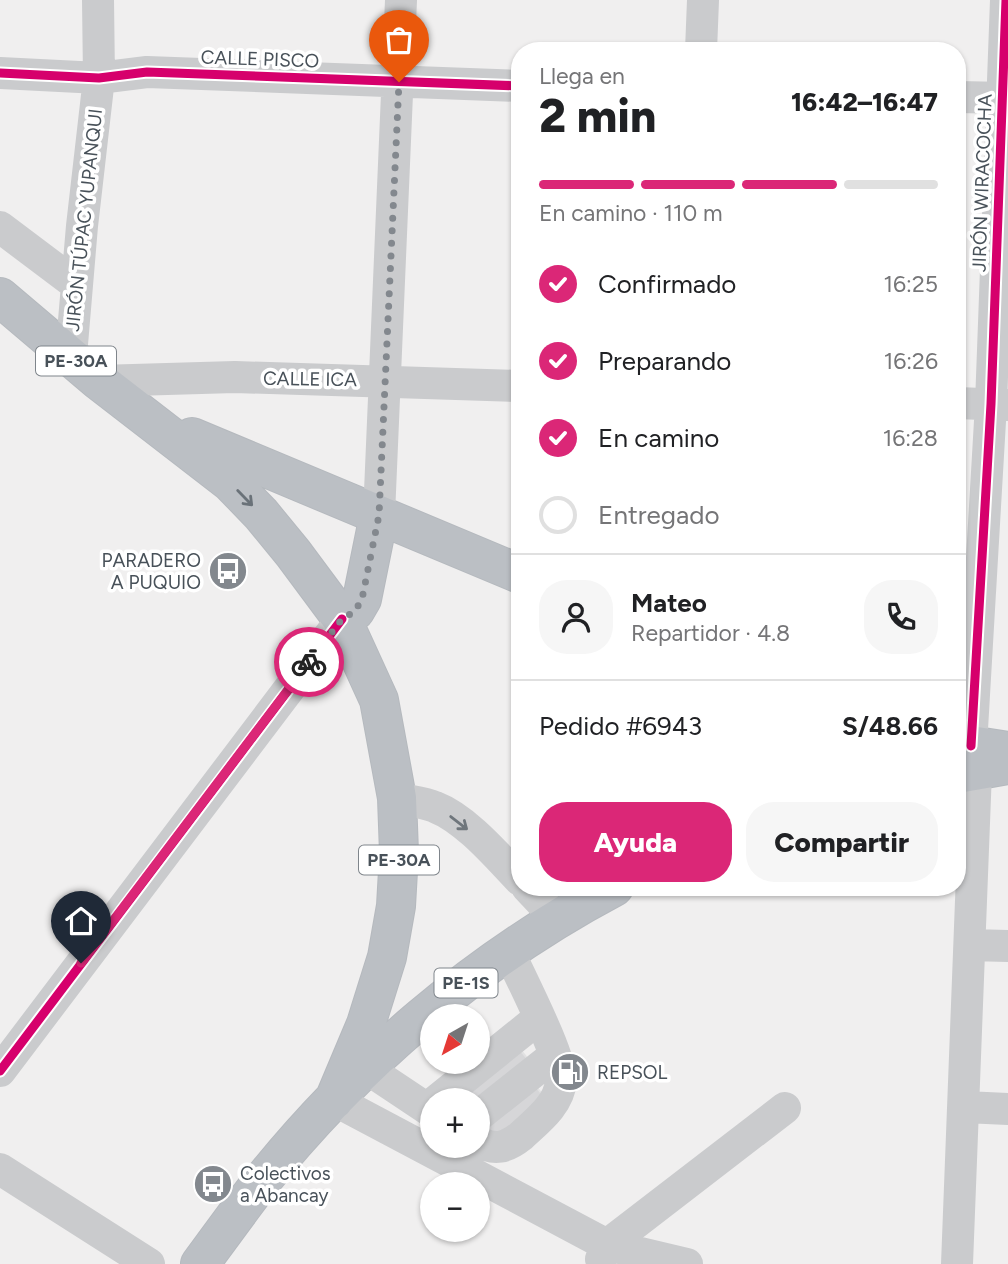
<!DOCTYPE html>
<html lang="es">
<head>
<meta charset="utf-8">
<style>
	body { margin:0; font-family:Figtree,sans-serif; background:#f6f6f6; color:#202124; height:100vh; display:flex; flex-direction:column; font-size:26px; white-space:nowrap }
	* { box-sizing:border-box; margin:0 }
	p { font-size:23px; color:#757577 }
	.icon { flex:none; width:38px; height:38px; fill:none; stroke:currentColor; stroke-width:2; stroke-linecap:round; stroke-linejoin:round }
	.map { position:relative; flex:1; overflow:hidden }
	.drawer { position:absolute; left:511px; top:42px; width:455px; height:854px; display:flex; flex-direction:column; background:#fff; border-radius:28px; box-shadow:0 2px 5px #0004 }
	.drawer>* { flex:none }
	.needle { width:46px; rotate:219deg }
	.fabs { position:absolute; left:420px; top:1004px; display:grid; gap:14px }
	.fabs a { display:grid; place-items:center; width:70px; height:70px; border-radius:50%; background:#fff; box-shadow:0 2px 5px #0004; font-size:35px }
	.pin { position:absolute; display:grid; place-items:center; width:60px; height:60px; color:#fff; margin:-72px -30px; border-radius:50% 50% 50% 0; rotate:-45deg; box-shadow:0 0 7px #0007 }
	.pin .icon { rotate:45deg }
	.courier { position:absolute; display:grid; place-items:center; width:70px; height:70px; margin:-35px; border:5px solid #db2777; border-radius:50%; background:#fff; color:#222; box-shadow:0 2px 9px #0007 }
	.head em { font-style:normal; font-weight:800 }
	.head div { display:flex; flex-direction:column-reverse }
	.head { display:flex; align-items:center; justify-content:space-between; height:119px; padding:0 28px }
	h1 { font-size:46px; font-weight:800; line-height:52px }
	.bar { display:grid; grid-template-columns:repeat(4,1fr); gap:10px 7px; align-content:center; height:84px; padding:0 28px }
	.bar i { height:9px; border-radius:5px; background:#e0e0e0 }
	.bar .active { background:#db2777 }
	.bar p { grid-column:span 4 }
	.line { display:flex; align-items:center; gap:18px; padding:0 28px; border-top:2px solid #e0e0e0 }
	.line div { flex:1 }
	.round { display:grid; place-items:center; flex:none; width:74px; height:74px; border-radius:28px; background:#f6f6f6 }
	ol { padding:0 28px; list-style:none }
	li { display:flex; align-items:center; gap:21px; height:77px }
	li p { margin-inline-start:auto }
	li .icon { padding:7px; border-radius:50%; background:#db2777; color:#fff; stroke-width:4 }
	li:last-child { color:#757577 }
	li i { width:38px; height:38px; border:4px solid #e0e0e0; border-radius:50% }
	.action { display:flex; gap:14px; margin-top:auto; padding:14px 28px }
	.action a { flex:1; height:80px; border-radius:28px; background:#db2777; color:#fff; font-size:28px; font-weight:800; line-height:80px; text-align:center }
	.action a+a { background:#f6f6f6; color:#202124 }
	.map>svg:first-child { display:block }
	.building { fill:#d6d6d8; stroke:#e1e1e2; stroke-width:2 }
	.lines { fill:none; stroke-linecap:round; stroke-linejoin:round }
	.highway-casing { stroke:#b5b9be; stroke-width:40 }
	.minor { stroke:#cacbcd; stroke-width:32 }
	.highway { stroke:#bbbfc4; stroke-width:38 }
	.cycleway-casing { stroke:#fff; stroke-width:13 }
	.cycleway { stroke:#d6006c; stroke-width:9 }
	.oneway { stroke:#6a7279 }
	.oneway2 { stroke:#6f767c }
	.done { stroke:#83888e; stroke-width:7; stroke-dasharray:0 12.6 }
	.route { stroke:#db2777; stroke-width:9 }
	.labels { text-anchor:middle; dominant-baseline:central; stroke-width:7; stroke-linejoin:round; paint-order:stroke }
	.shield { fill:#fff; stroke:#7f858b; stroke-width:2 }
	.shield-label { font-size:18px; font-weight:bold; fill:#485159 }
	.street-label { font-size:19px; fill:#485159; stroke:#fff }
	.poi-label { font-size:19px; fill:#485159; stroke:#fff; text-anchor:start }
</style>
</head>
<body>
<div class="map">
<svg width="1008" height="1264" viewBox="0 0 1008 1264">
	<rect width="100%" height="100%" fill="#f0efef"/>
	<path class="building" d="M518,1047l13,16 -53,38h-28z
		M534,1084l12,15 -56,45 -12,-15z"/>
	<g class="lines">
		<g class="highway-casing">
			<path id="highway" d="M0,297l99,84 132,102 30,31 32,39 49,66 37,81 18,98 2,55 -3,53 -9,51 -21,67 -32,76
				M192,437l328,137
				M342,619l13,-8 7,-12 17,-84
				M957,743l51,8
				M957,774l51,-9
				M200,1264c19,-26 38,-52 57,-77 97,-122 219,-227 357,-300"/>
		</g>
		<path class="minor" d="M701,51l2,-51
			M0,73l99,5 48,-6 373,14
			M957,97l51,1
			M0,227l77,58
			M71,356l11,-130 17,-148 -1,-78
			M99,381l136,-4 285,9
			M957,403l51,2
			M379,515l22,-515
			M971,746l20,-342 15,-404
			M397,798c12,3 27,4 38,9 31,12 62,49 85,73
			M527,887l32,34
			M970,945l38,1
			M366,1068l66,44
			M0,1071l342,-452
			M334,1100l273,145 80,19
			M436,1101l103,-83
			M965,1107l43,2
			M478,1116l77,-61
			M478,1141c16,10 28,7 43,-5 16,-15 38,-31 40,-55 1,-24 -41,-104 -52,-129
			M0,1169l149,95
			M601,1259l6,-14 178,-137
			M957,1264l19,-493"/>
		<use href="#highway" class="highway"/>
		<g class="cycleway-casing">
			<path id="cycleway" d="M0,73l99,5 48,-6 373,14
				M971,746l20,-342 15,-404
				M0,1071l342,-452"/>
		</g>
		<use href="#cycleway" class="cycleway"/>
	</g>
	<defs><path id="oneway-shaft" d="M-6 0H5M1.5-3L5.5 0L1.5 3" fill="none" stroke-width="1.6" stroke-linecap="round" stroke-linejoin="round" transform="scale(1.75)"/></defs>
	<use class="oneway" href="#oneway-shaft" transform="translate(245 498) rotate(46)"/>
	<use class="oneway2" href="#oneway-shaft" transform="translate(459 823) rotate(38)"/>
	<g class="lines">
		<path class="done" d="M309,662l33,-43 13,-8 7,-12 17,-84 20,-433"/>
		<path class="route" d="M81,963l228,-301"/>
	</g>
	<defs>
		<g id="bus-disc" transform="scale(2.0125)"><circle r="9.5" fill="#83888e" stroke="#fff"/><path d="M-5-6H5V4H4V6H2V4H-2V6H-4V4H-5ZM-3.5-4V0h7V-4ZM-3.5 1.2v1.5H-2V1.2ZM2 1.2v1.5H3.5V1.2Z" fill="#fff"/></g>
		<g id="fuel-disc" transform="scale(2.0125)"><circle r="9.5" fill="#83888e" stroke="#fff"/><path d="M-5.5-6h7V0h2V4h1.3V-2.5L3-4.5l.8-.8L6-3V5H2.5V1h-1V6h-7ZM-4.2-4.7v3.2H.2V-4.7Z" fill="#fff"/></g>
	</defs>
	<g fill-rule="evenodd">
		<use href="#bus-disc" x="228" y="571"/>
		<use href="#fuel-disc" x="570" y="1072"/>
		<use href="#bus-disc" x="213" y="1184"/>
	</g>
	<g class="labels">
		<g class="shield">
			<rect x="36" y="346.5" width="80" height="29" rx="5"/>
			<rect x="359" y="845.5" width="80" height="29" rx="5"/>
			<rect x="434.5" y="968.5" width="63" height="29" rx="5"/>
		</g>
		<g class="shield-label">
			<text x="76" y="361">PE-30A</text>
			<text x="399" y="860">PE-30A</text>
			<text x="466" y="983">PE-1S</text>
		</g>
		<g class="street-label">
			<text transform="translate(260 59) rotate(2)">CALLE PISCO</text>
			<text transform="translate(982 183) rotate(-88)">JIRÓN WIRACOCHA</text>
			<text transform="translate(84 220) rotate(-84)">JIRÓN TÚPAC YUPANQUI</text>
			<text transform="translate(310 379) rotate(1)">CALLE ICA</text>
		</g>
		<g class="poi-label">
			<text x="201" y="560" text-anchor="end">PARADERO<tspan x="201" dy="22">A PUQUIO</tspan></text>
			<text x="597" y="1072">REPSOL</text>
			<text x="240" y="1173">Colectivos<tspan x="240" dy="22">a Abancay</tspan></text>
		</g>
	</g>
</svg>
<div class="fabs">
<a><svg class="needle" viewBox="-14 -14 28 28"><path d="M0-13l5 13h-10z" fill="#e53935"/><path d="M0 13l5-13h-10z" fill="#757577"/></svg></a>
<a>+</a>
<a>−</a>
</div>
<div class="pin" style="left:399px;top:82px;background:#ea580c"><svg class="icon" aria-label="bag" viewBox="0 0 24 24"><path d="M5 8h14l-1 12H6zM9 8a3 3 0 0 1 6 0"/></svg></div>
<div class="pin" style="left:81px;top:963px;background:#1f2937"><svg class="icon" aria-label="home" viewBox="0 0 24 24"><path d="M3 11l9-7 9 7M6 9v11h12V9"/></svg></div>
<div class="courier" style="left:309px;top:662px"><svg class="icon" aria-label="bike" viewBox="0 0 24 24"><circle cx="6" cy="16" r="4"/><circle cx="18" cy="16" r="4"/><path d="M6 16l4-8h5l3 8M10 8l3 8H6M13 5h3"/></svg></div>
<section class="drawer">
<div class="head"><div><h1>2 min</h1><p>Llega en</p></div><em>16:42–16:47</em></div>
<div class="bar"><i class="active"></i><i class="active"></i><i class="active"></i><i></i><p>En camino · 110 m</p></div>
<ol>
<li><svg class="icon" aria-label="check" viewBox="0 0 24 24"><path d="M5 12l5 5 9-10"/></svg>Confirmado<p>16:25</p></li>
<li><svg class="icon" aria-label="check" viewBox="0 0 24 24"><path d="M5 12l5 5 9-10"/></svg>Preparando<p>16:26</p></li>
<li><svg class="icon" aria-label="check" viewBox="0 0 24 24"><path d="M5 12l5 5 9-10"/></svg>En camino<p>16:28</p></li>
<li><i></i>Entregado</li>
</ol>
<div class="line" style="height:126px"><a class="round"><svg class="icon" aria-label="person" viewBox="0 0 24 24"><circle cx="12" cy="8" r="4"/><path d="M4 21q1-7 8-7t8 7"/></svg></a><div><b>Mateo</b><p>Repartidor · 4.8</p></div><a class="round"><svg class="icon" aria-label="phone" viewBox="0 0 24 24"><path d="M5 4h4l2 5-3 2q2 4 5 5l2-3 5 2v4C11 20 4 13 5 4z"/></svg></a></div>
<div class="line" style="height:91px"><div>Pedido #6943</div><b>S/48.66</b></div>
<div class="action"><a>Ayuda</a><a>Compartir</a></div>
</section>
</div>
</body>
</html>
